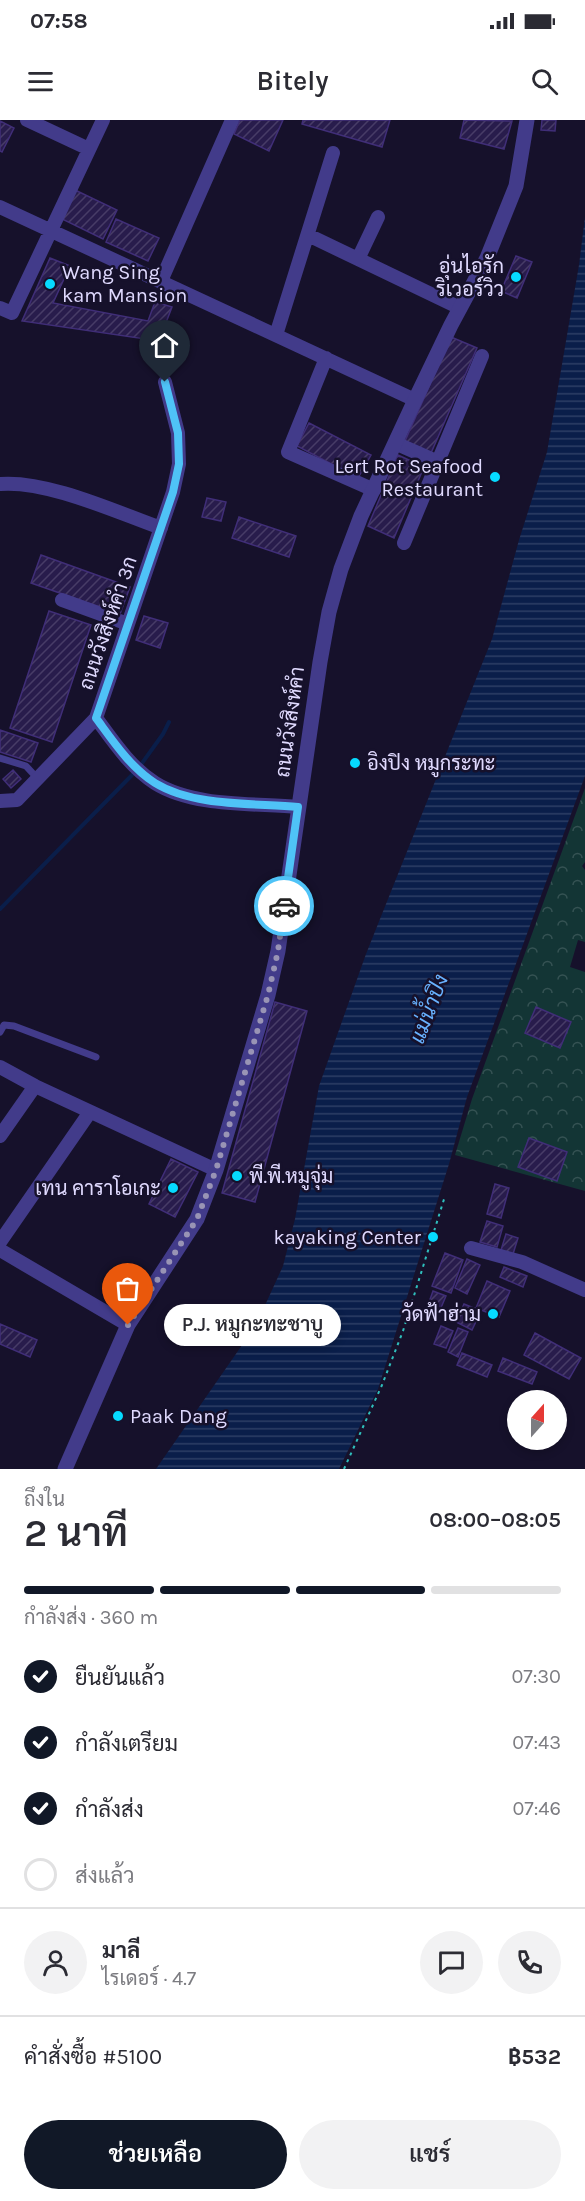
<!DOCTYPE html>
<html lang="th">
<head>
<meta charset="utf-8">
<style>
	body { margin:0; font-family:Karla,Sarabun,sans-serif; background:#f2f2f3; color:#2b2b33; height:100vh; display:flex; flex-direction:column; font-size:22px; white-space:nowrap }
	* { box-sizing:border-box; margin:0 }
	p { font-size:20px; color:#7c7c81 }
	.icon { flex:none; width:33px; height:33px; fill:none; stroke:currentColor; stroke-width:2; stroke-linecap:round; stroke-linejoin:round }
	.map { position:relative; height:1349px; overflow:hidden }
	.panel { display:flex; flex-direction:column; background:#fff; flex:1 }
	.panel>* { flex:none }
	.needle { width:39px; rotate:21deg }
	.buttons { position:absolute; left:507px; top:1270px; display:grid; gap:12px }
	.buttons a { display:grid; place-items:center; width:60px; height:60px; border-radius:50%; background:#fff; box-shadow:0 3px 9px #0003; font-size:30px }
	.pin { position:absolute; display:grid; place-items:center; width:51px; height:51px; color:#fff; margin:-62px -26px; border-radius:50% 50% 50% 0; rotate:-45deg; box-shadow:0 0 6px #0007 }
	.pin .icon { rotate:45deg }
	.courier { position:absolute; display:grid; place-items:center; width:60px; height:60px; margin:-30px; border:4px solid #4fc3f7; border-radius:50%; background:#fff; color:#222; box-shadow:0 2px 8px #0007 }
	.bubble { position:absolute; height:42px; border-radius:21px; background:#fff; box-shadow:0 3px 9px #0003; font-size:20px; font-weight:600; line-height:42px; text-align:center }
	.head em { font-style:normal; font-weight:600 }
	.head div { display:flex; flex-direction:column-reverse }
	.head { display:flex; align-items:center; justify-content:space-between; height:102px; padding:0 24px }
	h1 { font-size:39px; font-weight:600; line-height:45px }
	.bar { display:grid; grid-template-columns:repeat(4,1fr); gap:9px 6px; align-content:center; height:72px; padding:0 24px }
	.bar i { height:8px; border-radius:4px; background:#e1e1e2 }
	.bar .on { background:#111827 }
	.bar p { grid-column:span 4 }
	.line { display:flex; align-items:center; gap:15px; padding:0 24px; border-top:2px solid #e1e1e2 }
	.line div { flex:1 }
	.round { display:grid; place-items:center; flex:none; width:63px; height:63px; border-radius:32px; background:#f2f2f3 }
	ol { padding:0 24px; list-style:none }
	li { display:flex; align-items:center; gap:18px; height:66px }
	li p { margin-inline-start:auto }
	li .icon { padding:6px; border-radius:50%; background:#111827; color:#fff; stroke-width:4 }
	li:last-child { color:#7c7c81 }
	li i { width:33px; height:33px; border:3px solid #e1e1e2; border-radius:50% }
	.action { display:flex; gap:12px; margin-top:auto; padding:12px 24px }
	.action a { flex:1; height:69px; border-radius:36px; background:#111827; color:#fff; font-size:24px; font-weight:600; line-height:69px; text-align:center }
	.action a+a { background:#f2f2f3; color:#2b2b33 }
	.status { display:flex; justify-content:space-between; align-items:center; height:42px; padding:0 30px; background:#fff; direction:ltr }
	.status svg { height:16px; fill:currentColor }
	header { display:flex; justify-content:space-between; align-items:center; height:78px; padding:0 24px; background:#fff; font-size:27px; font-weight:600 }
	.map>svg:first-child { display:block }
	.forest { fill:url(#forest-crowns) }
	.water { fill:url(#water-rules) }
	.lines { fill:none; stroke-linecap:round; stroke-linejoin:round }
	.stream { stroke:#0a1e4a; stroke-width:4 }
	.building { fill:url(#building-hatch); stroke:#402e78; stroke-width:1.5 }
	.path { stroke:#2fbfbd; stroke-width:2; stroke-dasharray:3 4.5; stroke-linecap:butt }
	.service { stroke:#423b8a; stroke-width:7 }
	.minor { stroke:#423b8a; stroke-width:14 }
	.tertiary { stroke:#423b8a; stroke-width:15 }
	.done { stroke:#9994b5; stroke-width:6; stroke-dasharray:0 10.8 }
	.route { stroke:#4fc3f7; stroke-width:8 }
	.poi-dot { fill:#06daff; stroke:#16112b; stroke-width:2 }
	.labels { text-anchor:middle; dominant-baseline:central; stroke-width:5; stroke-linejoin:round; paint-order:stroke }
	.poi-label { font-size:20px; fill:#e0daff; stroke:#16112b; text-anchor:end }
	.street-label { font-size:20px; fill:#e0daff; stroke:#16112b }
	.water-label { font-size:21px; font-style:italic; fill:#68b2ff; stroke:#16112b }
</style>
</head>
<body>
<div class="status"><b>07:58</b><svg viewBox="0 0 49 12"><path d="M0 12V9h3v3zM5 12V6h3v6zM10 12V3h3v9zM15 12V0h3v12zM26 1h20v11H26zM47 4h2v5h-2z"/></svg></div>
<header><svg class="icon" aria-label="menu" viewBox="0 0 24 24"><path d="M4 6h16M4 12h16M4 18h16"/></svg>Bitely<svg class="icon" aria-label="search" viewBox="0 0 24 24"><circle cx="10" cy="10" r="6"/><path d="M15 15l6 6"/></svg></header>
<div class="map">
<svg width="585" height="1349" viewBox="0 0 585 1349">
	<defs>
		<pattern id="forest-crowns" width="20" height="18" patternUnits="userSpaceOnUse" patternTransform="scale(1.5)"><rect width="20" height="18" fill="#133535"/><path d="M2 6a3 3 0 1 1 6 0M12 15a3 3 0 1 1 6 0" fill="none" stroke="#355253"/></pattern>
		<pattern id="water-rules" width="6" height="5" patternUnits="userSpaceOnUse" patternTransform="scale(1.5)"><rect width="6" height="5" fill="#0a1e4a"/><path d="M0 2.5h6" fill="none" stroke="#2d3e65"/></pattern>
		<pattern id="building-hatch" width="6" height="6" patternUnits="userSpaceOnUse" patternTransform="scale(1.5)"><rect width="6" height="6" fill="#281c4c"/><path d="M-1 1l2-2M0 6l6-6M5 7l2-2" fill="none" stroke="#473c67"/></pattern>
	</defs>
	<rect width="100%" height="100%" fill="#16112b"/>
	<path class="forest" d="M585,668v74l-3,4 3,4v72l-7,-2 -8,27 15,5v219l-130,-36 17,-56z"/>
	<path class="water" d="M585,97v559l-118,321 -18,67 -71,225 -39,80h-183l100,-144 27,-59 12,-47 24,-133 47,-132 126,-315 27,-99 28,-88 32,-187z"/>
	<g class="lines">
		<path class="stream" d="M140,646l23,-32 6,-12
			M0,789l135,-137"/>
	</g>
	<path class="building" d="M240,0h43l-14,31 -35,-17z
		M303,0h87l-8,27 -80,-23z
		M464,0l48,1 -8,28 -44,-11z
		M542,0h14l-1,11 -14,-1z
		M0,1l14,7 -12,24 -2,-1z
		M75,70l42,20 -14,29 -41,-20z
		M116,99l43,19 -11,23 -42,-19z
		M516,136l16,6 -15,36 -16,-7z
		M50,138l20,8 -17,37 95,18 7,-19 17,5 -13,34 -137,-20z
		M451,217l26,11 -46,105 -26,-12z
		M309,303l62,32 -13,23 -61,-32z
		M398,335l26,12 -30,71 -26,-12z
		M207,378l19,4 -5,19 -19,-4z
		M239,397l57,19 -7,21 -57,-19z
		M41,435l89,32 -10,27 -89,-31z
		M49,491l42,14 -39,117 -42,-14z
		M144,496l24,7 -8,25 -24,-8z
		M0,610l38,13 -7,19 -31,-10z
		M13,650l8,9 -10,9 -8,-9z
		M275,882l32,9 -52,191 -33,-9z
		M536,887l35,15 -11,26 -35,-15z
		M529,1018l38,14 -10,29 -39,-14z
		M171,1039l27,13 -23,45 -26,-13z
		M495,1064l14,4 -8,30 -14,-4z
		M487,1101l16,5 -6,21 -17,-5z
		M506,1114l12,4 -5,16 -12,-4z
		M445,1133l18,7 -12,33 -19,-7z
		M467,1139l13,6 -13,29 -12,-6z
		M504,1147l23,9 -4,11 -23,-10z
		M487,1161l23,10 -11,26 -23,-9z
		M433,1171l13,5 -6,14 -12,-5z
		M464,1184l17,7 -9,19 -16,-8z
		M0,1204l37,16 -7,17 -30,-13z
		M441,1206l12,5 -7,17 -12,-4z
		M458,1208l10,4 -10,25 -10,-5z
		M535,1213l46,25 -12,21 -45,-24z
		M462,1233l30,12 -5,12 -30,-12z
		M503,1238l34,14 -5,12 -34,-13z"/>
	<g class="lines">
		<path class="path" d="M344,1349l38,-84 21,-54 42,-135"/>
		<path class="service" d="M0,638l26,8 12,13
			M0,912l4,-7 10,1 82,31"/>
		<path class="minor" d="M27,0l62,29
			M0,87l415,193
			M308,115l152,73
			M358,139l20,-42
			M161,161l71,-161
			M0,188l12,5 91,-193
			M276,215l57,-182
			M326,238l-38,94 86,38
			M165,262l13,51 1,31 -6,28 -77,226c17,23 34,49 59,65 38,24 99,20 143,24
			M395,323l43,19
			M0,364c47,-4 116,28 161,44
			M404,423l78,-187
			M62,480l66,24
			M0,681l17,-1 79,-82
			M0,947l35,19 181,84
			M0,1016l35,-50
			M0,1122l90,-130
			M471,1128l51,14 63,28
			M0,1130l128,75"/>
		<path class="tertiary" d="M65,1349l63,-144 69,-106 19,-49 52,-175 10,-44 42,-289 9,-50 12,-43 20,-53 54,-116 36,-75 36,-67 29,-72 11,-66"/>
	</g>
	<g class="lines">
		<path class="done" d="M128,1205l69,-106 19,-49 52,-175 10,-44 6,-45"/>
		<path class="route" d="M165,262l13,51 1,31 -6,28 -77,226c17,23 34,49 59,65 39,24 99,20 143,24l-14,99"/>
	</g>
	<g class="poi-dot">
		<circle cx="516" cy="157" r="6"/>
		<circle cx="50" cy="164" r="6"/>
		<circle cx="495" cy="357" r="6"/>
		<circle cx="355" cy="643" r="6"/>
		<circle cx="237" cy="1056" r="6"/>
		<circle cx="173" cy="1068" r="6"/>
		<circle cx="433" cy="1117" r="6"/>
		<circle cx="493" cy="1194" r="6"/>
		<circle cx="118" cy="1296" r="6"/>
	</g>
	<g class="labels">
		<g class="poi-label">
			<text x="504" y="146">อุ่นไอรัก<tspan x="504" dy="23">ริเวอร์วิว</tspan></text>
			<text x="62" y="152" text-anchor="start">Wang Sing<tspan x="62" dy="23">kam Mansion</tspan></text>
			<text x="483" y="346">Lert Rot Seafood<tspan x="483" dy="23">Restaurant</tspan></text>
			<text x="367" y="643" text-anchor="start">อิงปิง หมูกระทะ</text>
			<text x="249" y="1056" text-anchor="start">พี.พี.หมูจุ่ม</text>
			<text x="161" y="1068">เทน คาราโอเกะ</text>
			<text x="421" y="1117">kayaking Center</text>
			<text x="481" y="1194">วัดฟ้าฮ่าม</text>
			<text x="130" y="1296" text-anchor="start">Paak Dang</text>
		</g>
		<g class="street-label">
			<text transform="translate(108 503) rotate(-71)">ถนนวังสิงห์คำ 3ก</text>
			<text transform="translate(290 602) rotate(-82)">ถนนวังสิงห์คำ</text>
		</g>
		<g class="water-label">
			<text transform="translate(429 889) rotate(-69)">แม่น้ำปิง</text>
		</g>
	</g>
</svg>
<div class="buttons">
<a><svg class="needle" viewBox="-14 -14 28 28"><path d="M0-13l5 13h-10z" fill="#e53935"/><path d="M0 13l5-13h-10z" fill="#7c7c81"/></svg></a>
</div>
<div class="pin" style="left:128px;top:1205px;background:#ea580c"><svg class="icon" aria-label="bag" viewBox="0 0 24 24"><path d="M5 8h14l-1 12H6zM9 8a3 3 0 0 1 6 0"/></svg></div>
<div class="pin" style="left:165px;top:262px;background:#1f2937"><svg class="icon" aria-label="home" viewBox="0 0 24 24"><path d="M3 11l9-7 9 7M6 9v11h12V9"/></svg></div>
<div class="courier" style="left:284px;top:786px"><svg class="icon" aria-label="car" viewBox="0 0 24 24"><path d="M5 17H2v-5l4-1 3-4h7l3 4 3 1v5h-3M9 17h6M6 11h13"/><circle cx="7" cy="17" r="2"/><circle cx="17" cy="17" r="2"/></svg></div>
<div class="bubble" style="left:164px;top:1184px;width:177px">P.J. หมูกะทะชาบู</div>
</div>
<section class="panel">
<div class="head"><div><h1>2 นาที</h1><p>ถึงใน</p></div><em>08:00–08:05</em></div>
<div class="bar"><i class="on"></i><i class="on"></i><i class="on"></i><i></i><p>กำลังส่ง · 360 m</p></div>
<ol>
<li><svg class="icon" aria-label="check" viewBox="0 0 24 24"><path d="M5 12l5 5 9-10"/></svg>ยืนยันแล้ว<p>07:30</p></li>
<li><svg class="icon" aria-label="check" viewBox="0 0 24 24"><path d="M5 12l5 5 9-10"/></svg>กำลังเตรียม<p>07:43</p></li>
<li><svg class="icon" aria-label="check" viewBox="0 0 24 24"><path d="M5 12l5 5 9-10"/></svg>กำลังส่ง<p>07:46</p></li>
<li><i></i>ส่งแล้ว</li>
</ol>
<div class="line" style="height:108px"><a class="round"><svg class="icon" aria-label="person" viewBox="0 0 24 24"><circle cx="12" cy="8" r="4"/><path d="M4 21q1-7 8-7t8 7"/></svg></a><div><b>มาลี</b><p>ไรเดอร์ · 4.7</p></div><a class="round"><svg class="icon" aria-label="chat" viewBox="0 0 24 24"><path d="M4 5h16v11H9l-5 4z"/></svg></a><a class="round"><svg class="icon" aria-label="phone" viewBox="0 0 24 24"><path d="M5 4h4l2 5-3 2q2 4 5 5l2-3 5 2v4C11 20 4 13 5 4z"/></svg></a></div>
<div class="line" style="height:78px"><div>คำสั่งซื้อ #5100</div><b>฿532</b></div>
<div class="action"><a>ช่วยเหลือ</a><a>แชร์</a></div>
</section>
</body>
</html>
